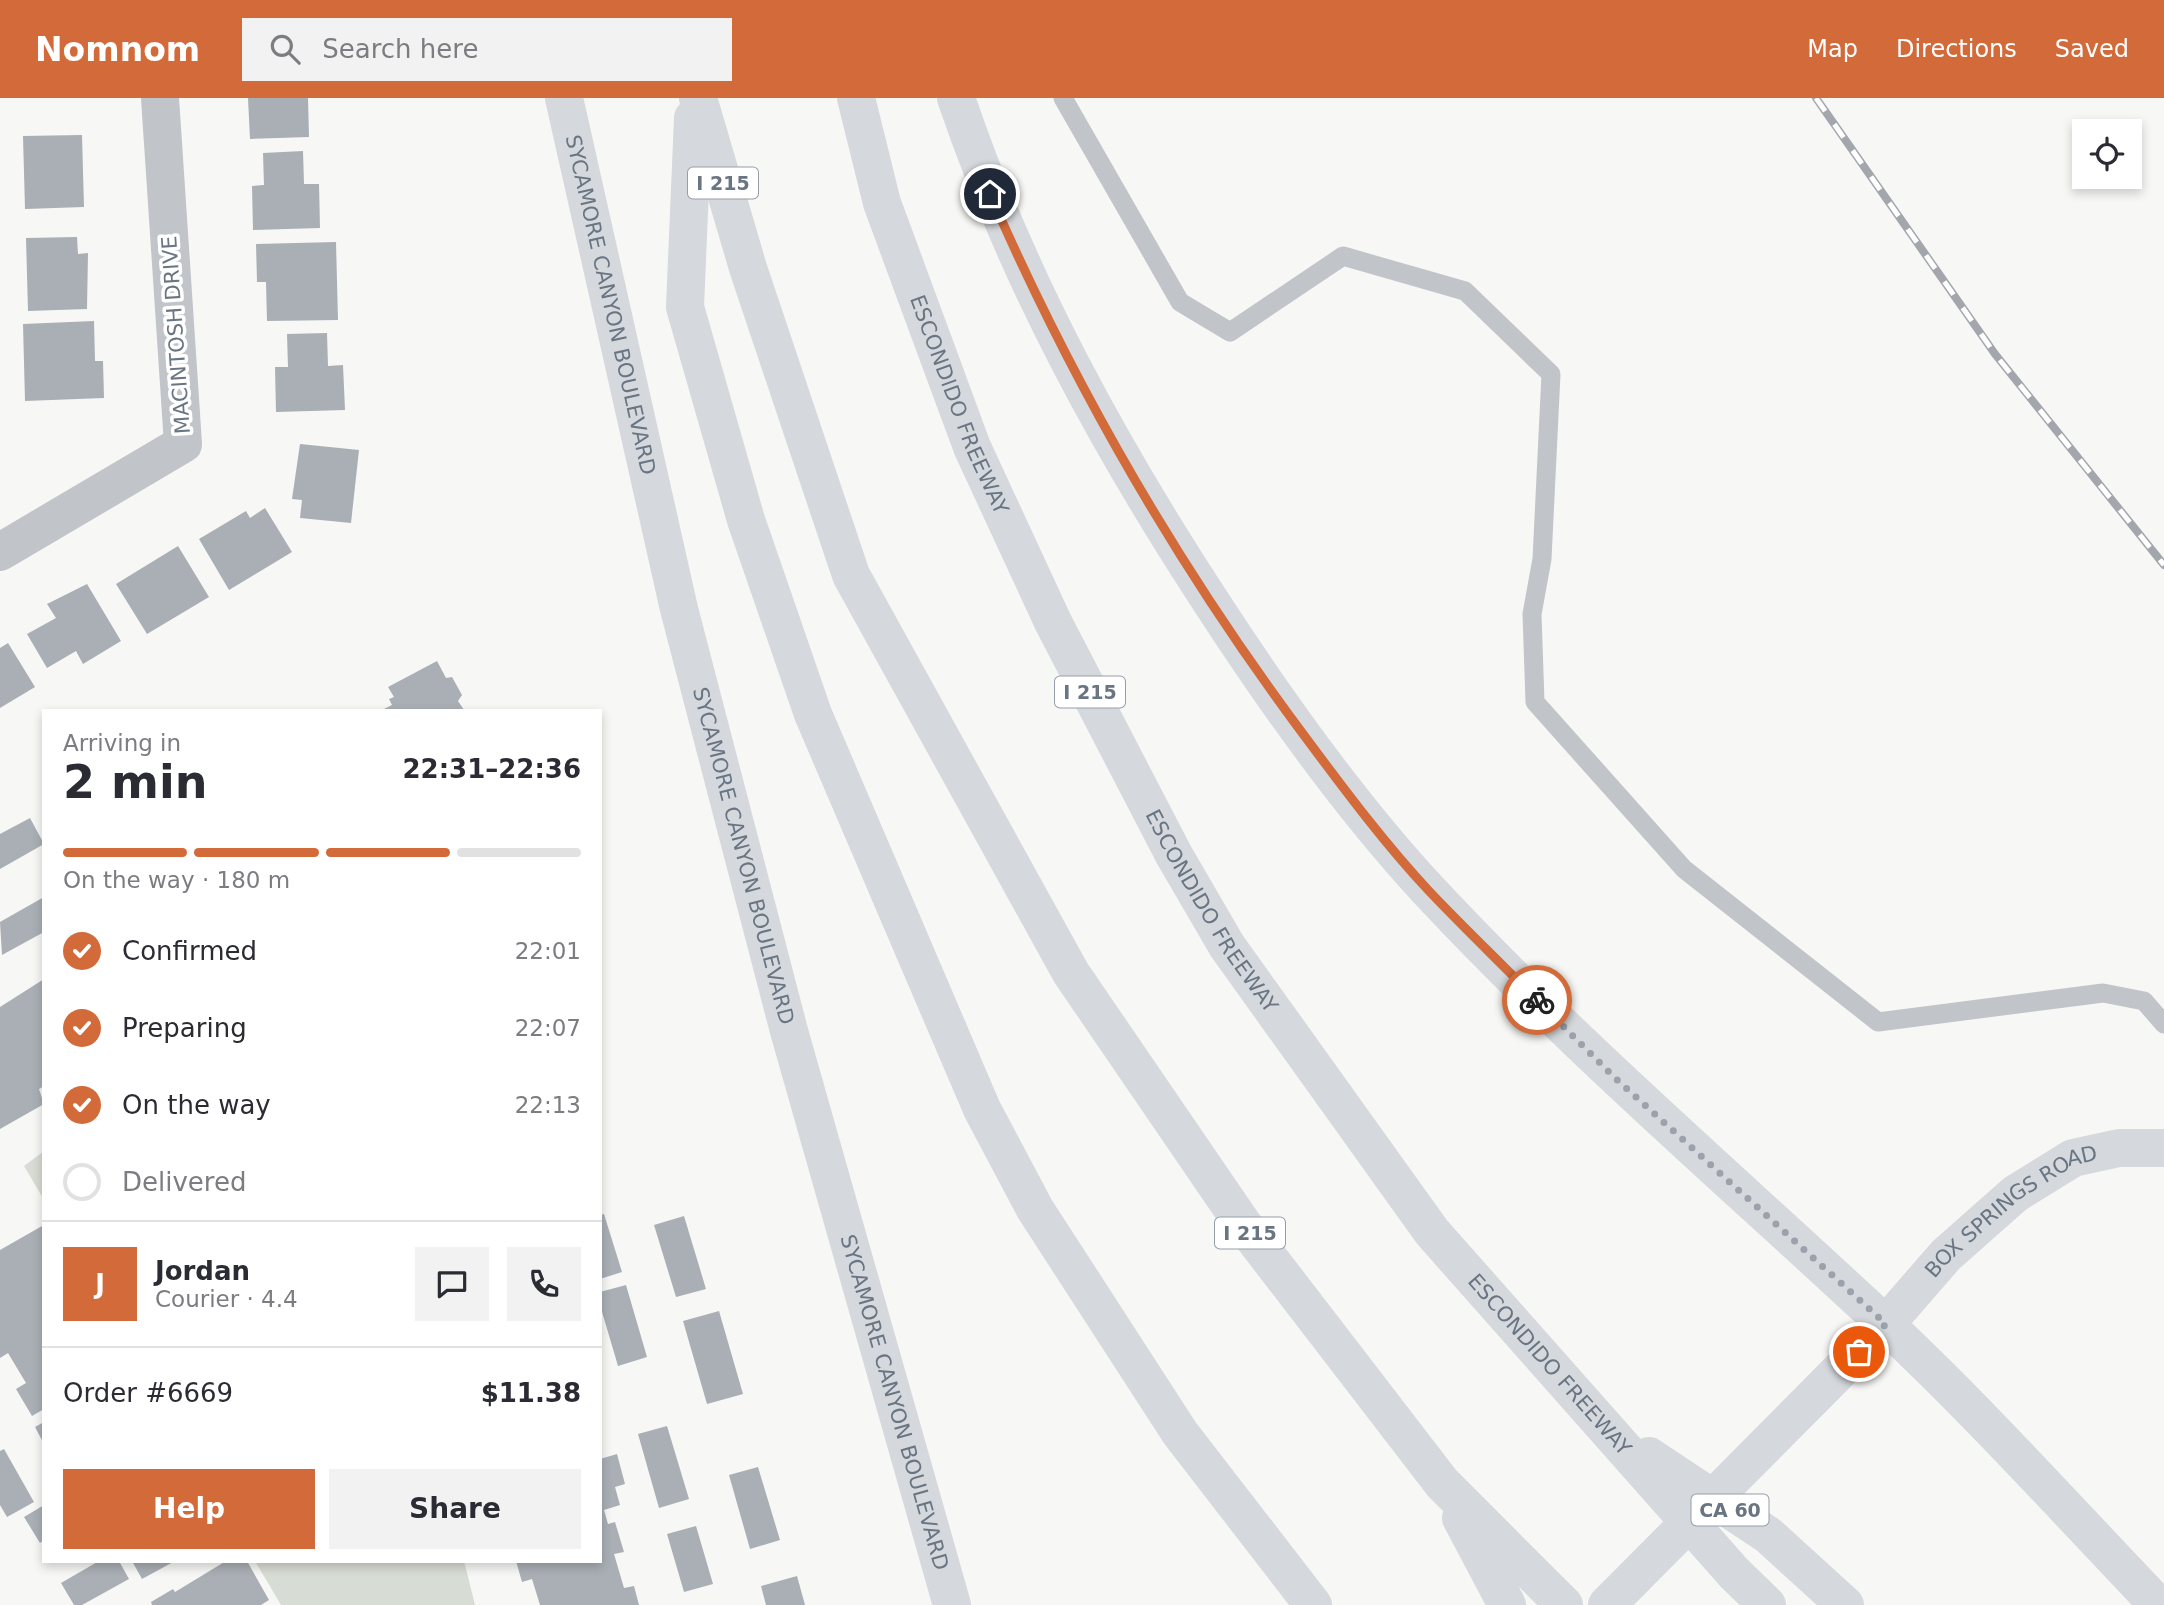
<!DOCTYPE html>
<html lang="en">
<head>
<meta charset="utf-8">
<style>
	body { margin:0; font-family:"DejaVu Sans",sans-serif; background:#f2f2f3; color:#2b2b33; height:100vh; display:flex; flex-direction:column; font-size:26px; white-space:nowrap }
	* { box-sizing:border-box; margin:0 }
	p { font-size:23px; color:#7c7c81 }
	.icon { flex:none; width:38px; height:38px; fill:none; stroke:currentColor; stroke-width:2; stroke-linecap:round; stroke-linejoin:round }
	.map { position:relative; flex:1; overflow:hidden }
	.drawer { position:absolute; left:42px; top:611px; width:560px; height:854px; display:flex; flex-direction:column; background:#fff; border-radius:0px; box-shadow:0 4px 10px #0003 }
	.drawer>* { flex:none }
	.fabs { position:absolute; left:2072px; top:21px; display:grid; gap:14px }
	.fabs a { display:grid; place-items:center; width:70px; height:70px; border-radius:0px; background:#fff; box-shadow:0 4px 10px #0003; font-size:35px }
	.pin { position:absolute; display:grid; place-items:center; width:60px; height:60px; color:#fff; margin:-30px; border:4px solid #fff; border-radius:50%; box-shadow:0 2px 7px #0007 }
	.courier { position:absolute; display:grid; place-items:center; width:70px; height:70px; margin:-35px; border:5px solid #d26a3a; border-radius:50%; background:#fff; color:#222; box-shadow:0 2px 9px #0007 }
	.summary em { font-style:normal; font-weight:700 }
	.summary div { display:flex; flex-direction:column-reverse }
	.summary { display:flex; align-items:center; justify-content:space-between; height:119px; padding:0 21px }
	h1 { font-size:46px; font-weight:700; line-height:52px }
	.bar { display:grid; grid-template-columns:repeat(4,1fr); gap:10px 7px; align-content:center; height:84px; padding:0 21px }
	.bar i { height:9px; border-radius:5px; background:#e1e1e2 }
	.bar .active { background:#d26a3a }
	.bar p { grid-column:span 4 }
	.line { display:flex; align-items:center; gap:18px; padding:0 21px; border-top:2px solid #e1e1e2 }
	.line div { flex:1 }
	.round { display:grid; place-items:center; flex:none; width:74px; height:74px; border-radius:0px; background:#f2f2f3 }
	ol { padding:0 21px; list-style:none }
	li { display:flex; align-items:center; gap:21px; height:77px }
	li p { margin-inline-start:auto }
	li .icon { padding:7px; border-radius:50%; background:#d26a3a; color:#fff; stroke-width:4 }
	li:last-child { color:#7c7c81 }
	li i { width:38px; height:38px; border:4px solid #e1e1e2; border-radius:50% }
	.primary-button { display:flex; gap:14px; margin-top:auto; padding:14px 21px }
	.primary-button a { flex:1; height:80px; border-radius:0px; background:#d26a3a; color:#fff; font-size:28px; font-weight:700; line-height:80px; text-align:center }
	.primary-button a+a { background:#f2f2f3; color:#2b2b33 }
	header { display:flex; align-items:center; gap:42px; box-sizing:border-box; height:98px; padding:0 35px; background:#d26a3a; color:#fff }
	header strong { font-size:33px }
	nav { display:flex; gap:38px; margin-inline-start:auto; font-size:24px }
	.search { width:490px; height:63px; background:#f2f2f3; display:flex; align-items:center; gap:18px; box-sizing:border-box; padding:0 24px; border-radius:0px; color:#7c7c81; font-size:26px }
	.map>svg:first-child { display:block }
	.green { fill:#d7dcd4 }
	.building { fill:#a9afb5 }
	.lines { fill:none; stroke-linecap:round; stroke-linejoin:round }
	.lane { stroke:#c1c4c8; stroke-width:19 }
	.street { stroke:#c1c4c8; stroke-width:38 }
	.secondary { stroke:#d5d8dc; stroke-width:38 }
	.highway { stroke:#d5d8dc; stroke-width:38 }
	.rail-casing { stroke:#a3a7ad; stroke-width:8 }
	.rail { stroke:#fff; stroke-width:5; stroke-dasharray:16; stroke-linecap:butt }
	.done { stroke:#9ba2ab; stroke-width:7; stroke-dasharray:0 12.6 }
	.route { stroke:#d26a3a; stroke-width:9 }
	.labels { text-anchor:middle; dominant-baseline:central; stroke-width:7; stroke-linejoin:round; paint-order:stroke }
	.shield { fill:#fff; stroke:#969ea8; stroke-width:2 }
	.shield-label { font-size:19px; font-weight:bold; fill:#697583 }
	.street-label { font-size:21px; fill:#697583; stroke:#fff }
</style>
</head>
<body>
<header>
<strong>Nomnom</strong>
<div class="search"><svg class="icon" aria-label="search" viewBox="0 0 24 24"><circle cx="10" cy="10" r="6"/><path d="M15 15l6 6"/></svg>Search here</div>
<nav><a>Map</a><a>Directions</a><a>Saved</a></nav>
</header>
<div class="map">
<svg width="2164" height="1507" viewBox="0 0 2164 1507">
	<rect width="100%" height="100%" fill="#f7f7f5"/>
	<path class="green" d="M44,1053v49l-20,-34z
		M255,1463h209l11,44h-194z"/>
	<path class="building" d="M248,0h60l1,39 -59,2z
		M82,37l2,72 -59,2 -2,-73z
		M303,53l1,33h15l1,44 -67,2 -1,-44 12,-1 -1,-32z
		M77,139l1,17 10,-1 -1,56 -59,2 -2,-73z
		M336,144l2,78 -71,1 -1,-39h-9l-1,-38z
		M94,223l1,40h8l1,37 -79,3 -2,-77z
		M327,235l1,33 15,-1 2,45 -69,2 -1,-45h13l-1,-33z
		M300,346l59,6 -8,73 -51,-5 2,-18 -10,-1z
		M265,410l27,44 -63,38 -30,-51 47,-28 4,7z
		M178,448l31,51 -62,37 -31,-50z
		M87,486l34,57 -38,23 -7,-13 -29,17 -20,-34 29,-16 -9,-14z
		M8,545l27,44 -35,21v-60z
		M437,563l9,17 6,-1 10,18 -4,6 6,9h-82l10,-5 -3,-6 5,-2 -6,-10z
		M30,720l14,26 -44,25v-35z
		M44,799v35l-42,23 -2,-33z
		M44,881v107l-5,3 5,15 -44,25v-122z
		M604,1116l18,58 -22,7v-64z
		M684,1118l22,73 -30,8 -22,-72z
		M42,1128l2,183 -12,7 -16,-27 10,-6 -18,-30 -8,5v-108z
		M626,1187l21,72 -29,9 -18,-61v-13z
		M719,1213l24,83 -36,10 -24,-83z
		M44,1324v22l-9,-17z
		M667,1328l22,73 -30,9 -21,-74z
		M4,1351l30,53 -27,15 -7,-12v-54z
		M617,1356l8,30 -10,3 5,18 -16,5 4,14 7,-2 9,30 -10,2 10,34 10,-2 5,19h-99l-8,-26 -10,3 -6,-21h84v-102z
		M758,1369l22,73 -30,9 -21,-74z
		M44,1407v35l-4,3 -16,-26z
		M696,1428l17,58 -29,8 -17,-58z
		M99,1463h20l10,18 -47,26h-8l-13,-22z
		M132,1463h43l-33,18z
		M226,1463h21l22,39 -8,5h-109l-1,-3 22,-13 2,3z
		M797,1478l8,29h-39l-5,-19z"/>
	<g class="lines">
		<path class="lane" d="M1063,0l117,204 50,30 113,-76 122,35 86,83 -9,185 -10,55 3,88 149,167 194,153 225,-29 41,8 20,23"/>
		<path class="street" d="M0,454l183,-108 -23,-346"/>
		<g class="secondary">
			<path id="s1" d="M564,0l115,511 110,422 163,574"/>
			<path id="s2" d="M1607,1507l279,-281 60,-69 69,-61 58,-36 46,-10h45"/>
		</g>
		<g class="highway">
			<path d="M698,0l50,170 103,307 220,398 171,250 200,260 122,122"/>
			<path id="s3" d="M856,0l26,105 90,244 81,175 121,233 53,91 205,286 302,341 33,32"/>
			<path d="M956,0c62,183 155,352 261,513 64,98 134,196 213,281 143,153 302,289 455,432 95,89 183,187 273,281"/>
			<path d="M693,20l-8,189 61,213 67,194 169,395 53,100 145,224 133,172"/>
			<path d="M1649,1358l119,79 77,70"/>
			<path d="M1461,1420l46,87"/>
		</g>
		<g class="rail-casing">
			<path id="rail" d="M1816,0l179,256 169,211"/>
		</g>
		<use href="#rail" class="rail"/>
	</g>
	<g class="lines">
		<path class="done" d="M1537,902l77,77 272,247 -27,28"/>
		<path class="route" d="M990,96c85,195 192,379 319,548 38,51 77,103 120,149 35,37 72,72 108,109"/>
	</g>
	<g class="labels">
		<g class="shield">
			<rect x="688" y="69.5" width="70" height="31" rx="5"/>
			<rect x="1055" y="578.5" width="70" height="31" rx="5"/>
			<rect x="1215" y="1119.5" width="70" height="31" rx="5"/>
			<rect x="1691.5" y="1396.5" width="77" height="31" rx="5"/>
		</g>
		<g class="shield-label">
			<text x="723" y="85">I 215</text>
			<text x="1090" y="594">I 215</text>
			<text x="1250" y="1135">I 215</text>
			<text x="1730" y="1412">CA 60</text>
		</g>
		<g class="street-label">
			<text stroke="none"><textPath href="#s1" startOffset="212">SYCAMORE CANYON BOULEVARD</textPath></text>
			<text transform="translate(176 237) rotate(-94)">MACINTOSH DRIVE</text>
			<text stroke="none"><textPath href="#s3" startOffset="324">ESCONDIDO FREEWAY</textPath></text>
			<text stroke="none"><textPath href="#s1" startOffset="779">SYCAMORE CANYON BOULEVARD</textPath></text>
			<text stroke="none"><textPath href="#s3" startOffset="891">ESCONDIDO FREEWAY</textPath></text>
			<text stroke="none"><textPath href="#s2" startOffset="567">BOX SPRINGS ROAD</textPath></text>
			<text stroke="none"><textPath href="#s3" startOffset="1458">ESCONDIDO FREEWAY</textPath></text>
			<text stroke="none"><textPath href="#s1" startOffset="1346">SYCAMORE CANYON BOULEVARD</textPath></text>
		</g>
	</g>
</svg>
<div class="fabs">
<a><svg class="icon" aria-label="locate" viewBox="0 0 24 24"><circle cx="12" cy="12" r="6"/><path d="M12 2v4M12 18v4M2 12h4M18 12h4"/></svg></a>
</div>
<div class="pin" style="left:1859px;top:1254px;background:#ea580c"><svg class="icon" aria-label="bag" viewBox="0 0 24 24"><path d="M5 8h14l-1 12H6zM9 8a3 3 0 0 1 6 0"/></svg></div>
<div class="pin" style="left:990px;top:96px;background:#1f2937"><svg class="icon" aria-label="home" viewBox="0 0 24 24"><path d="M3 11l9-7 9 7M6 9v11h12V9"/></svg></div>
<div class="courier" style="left:1537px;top:902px"><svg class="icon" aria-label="bike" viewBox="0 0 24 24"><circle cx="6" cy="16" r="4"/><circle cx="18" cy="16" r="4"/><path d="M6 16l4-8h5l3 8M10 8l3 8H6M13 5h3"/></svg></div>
<section class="drawer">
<div class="summary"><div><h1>2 min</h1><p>Arriving in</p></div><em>22:31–22:36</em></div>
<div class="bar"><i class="active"></i><i class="active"></i><i class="active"></i><i></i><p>On the way · 180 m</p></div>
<ol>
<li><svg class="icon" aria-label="check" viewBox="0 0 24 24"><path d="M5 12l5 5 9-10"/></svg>Confirmed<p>22:01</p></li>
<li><svg class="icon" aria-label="check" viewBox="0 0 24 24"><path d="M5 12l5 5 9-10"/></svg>Preparing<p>22:07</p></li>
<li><svg class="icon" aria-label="check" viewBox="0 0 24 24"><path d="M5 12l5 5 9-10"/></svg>On the way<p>22:13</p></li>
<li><i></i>Delivered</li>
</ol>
<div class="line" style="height:126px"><b class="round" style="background:#d26a3a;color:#fff">J</b><div><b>Jordan</b><p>Courier · 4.4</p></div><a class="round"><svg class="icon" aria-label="chat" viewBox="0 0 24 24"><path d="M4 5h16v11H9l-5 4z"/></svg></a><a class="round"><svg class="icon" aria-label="phone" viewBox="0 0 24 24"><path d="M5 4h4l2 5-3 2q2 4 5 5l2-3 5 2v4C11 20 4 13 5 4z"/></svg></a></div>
<div class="line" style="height:91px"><div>Order #6669</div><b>$11.38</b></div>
<div class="primary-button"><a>Help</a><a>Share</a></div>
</section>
</div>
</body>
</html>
